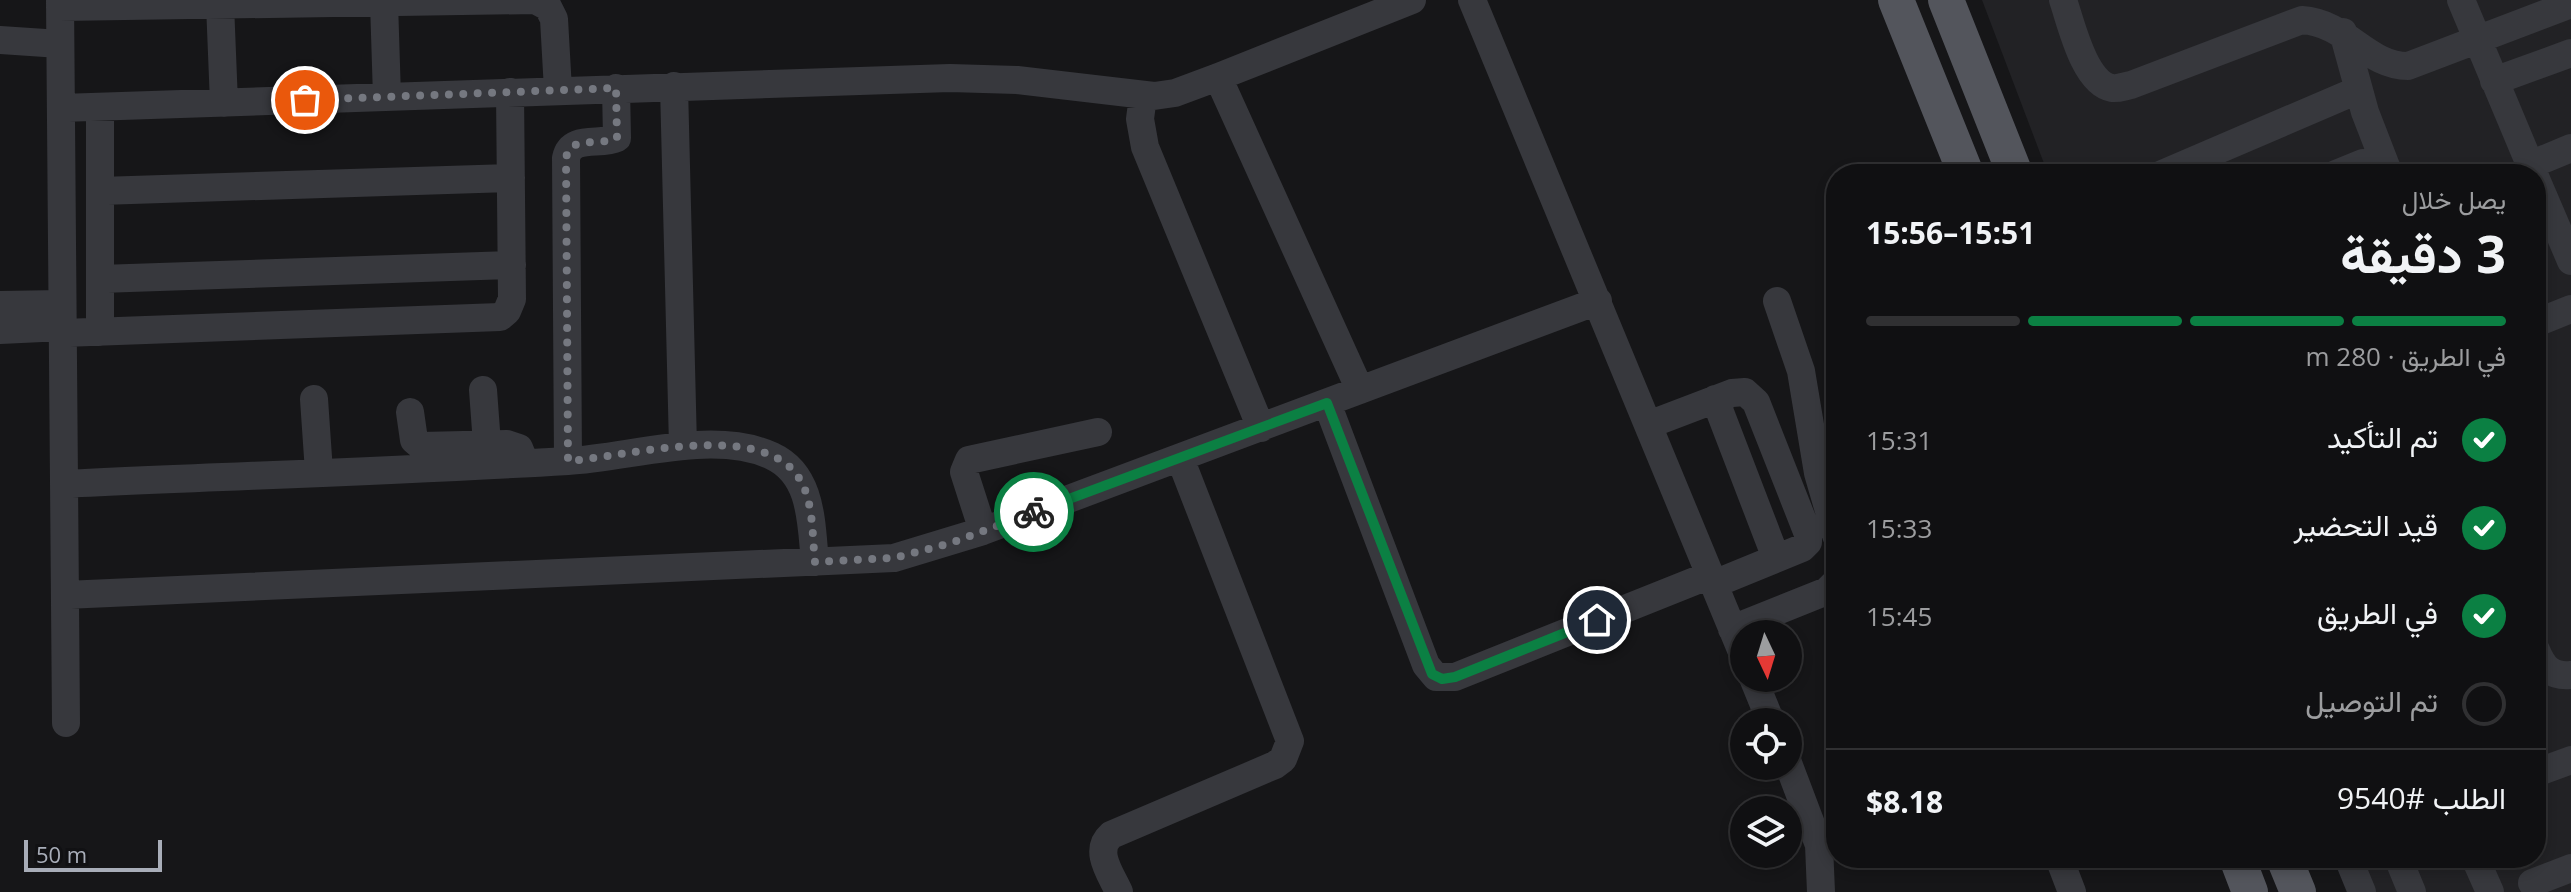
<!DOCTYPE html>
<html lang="ar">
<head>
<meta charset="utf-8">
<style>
	body { margin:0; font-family:"Open Sans",Vazirmatn,sans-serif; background:#1e1e20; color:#f1f3f6; direction:rtl; height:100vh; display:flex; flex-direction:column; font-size:30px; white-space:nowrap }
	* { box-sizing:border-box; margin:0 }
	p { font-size:26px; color:#9c9d9f }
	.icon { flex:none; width:44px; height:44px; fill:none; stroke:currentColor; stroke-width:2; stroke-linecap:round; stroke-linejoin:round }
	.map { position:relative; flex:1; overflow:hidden; direction:ltr }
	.panel { position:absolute; left:1826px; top:164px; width:720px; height:704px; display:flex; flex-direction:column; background:#101012; border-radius:32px; box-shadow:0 4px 12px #0003,0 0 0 2px #303032; direction:rtl }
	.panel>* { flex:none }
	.needle { width:52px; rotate:176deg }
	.fabs { position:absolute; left:1730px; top:620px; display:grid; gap:16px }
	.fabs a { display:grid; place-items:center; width:72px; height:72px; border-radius:50%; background:#101012; box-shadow:0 4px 12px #0003,0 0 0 2px #303032; font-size:40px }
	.scale { position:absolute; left:24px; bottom:20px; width:138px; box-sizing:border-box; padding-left:8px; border:4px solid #a8adb8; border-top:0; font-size:22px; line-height:28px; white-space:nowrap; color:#a8adb8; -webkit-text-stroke:6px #111113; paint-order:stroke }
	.pin { position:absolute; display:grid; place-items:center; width:68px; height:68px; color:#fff; margin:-34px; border:4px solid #fff; border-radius:50%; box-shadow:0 2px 8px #0007 }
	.courier { position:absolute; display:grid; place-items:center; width:80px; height:80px; margin:-40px; border:6px solid #0b8043; border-radius:50%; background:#fff; color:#222; box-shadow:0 2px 10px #0007 }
	.summary em { font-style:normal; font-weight:700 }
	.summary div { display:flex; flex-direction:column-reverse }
	.summary { display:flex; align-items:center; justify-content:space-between; height:136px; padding:0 40px }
	h1 { font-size:52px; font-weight:700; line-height:60px }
	.bar { display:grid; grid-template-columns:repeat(4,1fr); gap:12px 8px; align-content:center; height:96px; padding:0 40px }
	.bar i { height:10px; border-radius:6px; background:#303032 }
	.bar .current { background:#0b8043 }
	.bar p { grid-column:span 4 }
	.line { display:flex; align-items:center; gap:20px; padding:0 40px; border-top:2px solid #303032 }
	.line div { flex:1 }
	ol { padding:0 40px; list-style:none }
	li { display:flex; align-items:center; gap:24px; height:88px }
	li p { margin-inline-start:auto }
	li .icon { padding:8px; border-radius:50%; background:#0b8043; color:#fff; stroke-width:4 }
	li:last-child { color:#9c9d9f }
	li i { width:44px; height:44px; border:4px solid #303032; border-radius:50% }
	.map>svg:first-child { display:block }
	.built { fill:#222225 }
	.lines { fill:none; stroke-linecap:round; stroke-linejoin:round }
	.minor { stroke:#37383d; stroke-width:28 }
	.major { stroke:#53555c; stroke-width:36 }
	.done { stroke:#757880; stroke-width:8; stroke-dasharray:0 14.4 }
	.route { stroke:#0b8043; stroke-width:10 }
</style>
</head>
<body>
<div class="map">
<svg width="2571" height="892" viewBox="0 0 2571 892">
	<rect width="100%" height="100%" fill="#161618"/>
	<path class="built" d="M1982,0h589v892h-223l-13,-34h201v-684h-488z"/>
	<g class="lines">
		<path class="minor" d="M60,0l6,723
			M1472,0l272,657
			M2063,0c8,23 21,83 49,88 6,1 13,-2 19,-3l171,-65c45,3 65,46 106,46l163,-62
			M2461,0l73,174
			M384,2l3,95
			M220,4l4,99
			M60,7l475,-7 13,7 6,12 4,71
			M2343,32l22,80 24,62
			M0,40l60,4
			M1218,77l142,313
			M2494,81l77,-28
			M674,86l9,360
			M1143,96l-3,23 5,28 116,281
			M61,108l889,-30 67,2 137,16 21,-3 43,-16 194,-77
			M2530,165l41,-17
			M2162,174l196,-84
			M2336,174l27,-11
			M2536,179l35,82
			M100,191l411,-13
			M100,279l412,-14
			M1777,301l24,70 17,102 18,62
			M0,305l62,-1
			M2536,323l35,-14
			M0,330l63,-3
			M100,332v-225
			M63,333l437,-16 7,-6 5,-12 -2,-207
			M483,390l4,54
			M314,399l5,73
			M1715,399l61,159
			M1327,403l99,262 10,12h19l255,-102
			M410,412l4,28 7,6 86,-2 12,4 6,15
			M1648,425l84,-32 13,-1 11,10 52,132v8l-6,6 -88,36
			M568,461l-2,-303c5,-24 34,-12 51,-20l-1,-50
			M64,484c168,-8 336,-13 504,-23 61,-3 146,-32 204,-5 41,19 39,68 43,106
			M983,531l-19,-59 5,-12 129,-28
			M65,595l829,-37 89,-27 615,-230
			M1732,629l95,-38 9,-9
			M2536,650c7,17 15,27 35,25
			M1753,678l18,44
			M1788,763l31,82 2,47
			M2536,773l35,-13
			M2059,858l13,34
			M2348,858l14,34
			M2398,858l14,34
			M2475,858l15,34
			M2532,883l39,-15
			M1119,892c-8,-18 -26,-41 -8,-57l164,-70 8,-6 7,-18 -110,-283"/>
		<path class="major" d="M1896,0l70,174
			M1946,0l69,174
			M2237,858l13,34
			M2284,858l14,34"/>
	</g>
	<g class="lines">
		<path class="done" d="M305,100l311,-12 1,50c-18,9 -46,-4 -51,20l2,303c57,-4 194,-42 231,17 15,23 13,58 16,84l79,-4 57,-15 83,-31"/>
		<path class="route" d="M1034,512l293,-109 105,271 10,5 13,-2 142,-57"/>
	</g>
</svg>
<div class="fabs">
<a><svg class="needle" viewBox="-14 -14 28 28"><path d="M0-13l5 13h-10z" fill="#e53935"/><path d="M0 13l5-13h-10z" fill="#9c9d9f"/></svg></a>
<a><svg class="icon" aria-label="locate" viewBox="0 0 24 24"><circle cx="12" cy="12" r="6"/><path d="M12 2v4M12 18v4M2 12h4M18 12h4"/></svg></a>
<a><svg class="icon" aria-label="layers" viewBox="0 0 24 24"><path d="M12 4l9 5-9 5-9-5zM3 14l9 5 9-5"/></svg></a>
</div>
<div class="scale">50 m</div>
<div class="pin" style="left:305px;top:100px;background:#ea580c"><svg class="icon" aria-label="bag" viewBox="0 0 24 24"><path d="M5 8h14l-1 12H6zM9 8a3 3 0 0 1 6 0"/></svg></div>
<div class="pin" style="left:1597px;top:620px;background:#1f2937"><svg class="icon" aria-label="home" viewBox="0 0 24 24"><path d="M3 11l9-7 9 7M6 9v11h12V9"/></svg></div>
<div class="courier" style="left:1034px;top:512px"><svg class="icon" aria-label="bike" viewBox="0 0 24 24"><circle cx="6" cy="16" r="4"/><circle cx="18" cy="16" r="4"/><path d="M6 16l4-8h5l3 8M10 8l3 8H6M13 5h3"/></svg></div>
<section class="panel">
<div class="summary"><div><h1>3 دقيقة</h1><p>يصل خلال</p></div><em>15:51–15:56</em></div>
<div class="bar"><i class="current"></i><i class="current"></i><i class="current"></i><i></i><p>في الطريق · 280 m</p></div>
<ol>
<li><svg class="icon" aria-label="check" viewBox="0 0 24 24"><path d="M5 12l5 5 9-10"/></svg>تم التأكيد<p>15:31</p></li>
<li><svg class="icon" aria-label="check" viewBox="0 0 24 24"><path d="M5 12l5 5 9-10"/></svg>قيد التحضير<p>15:33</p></li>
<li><svg class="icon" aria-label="check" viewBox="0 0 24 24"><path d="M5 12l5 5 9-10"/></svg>في الطريق<p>15:45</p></li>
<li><i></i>تم التوصيل</li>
</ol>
<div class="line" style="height:104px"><div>الطلب #9540</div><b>$8.18</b></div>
</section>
</div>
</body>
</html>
